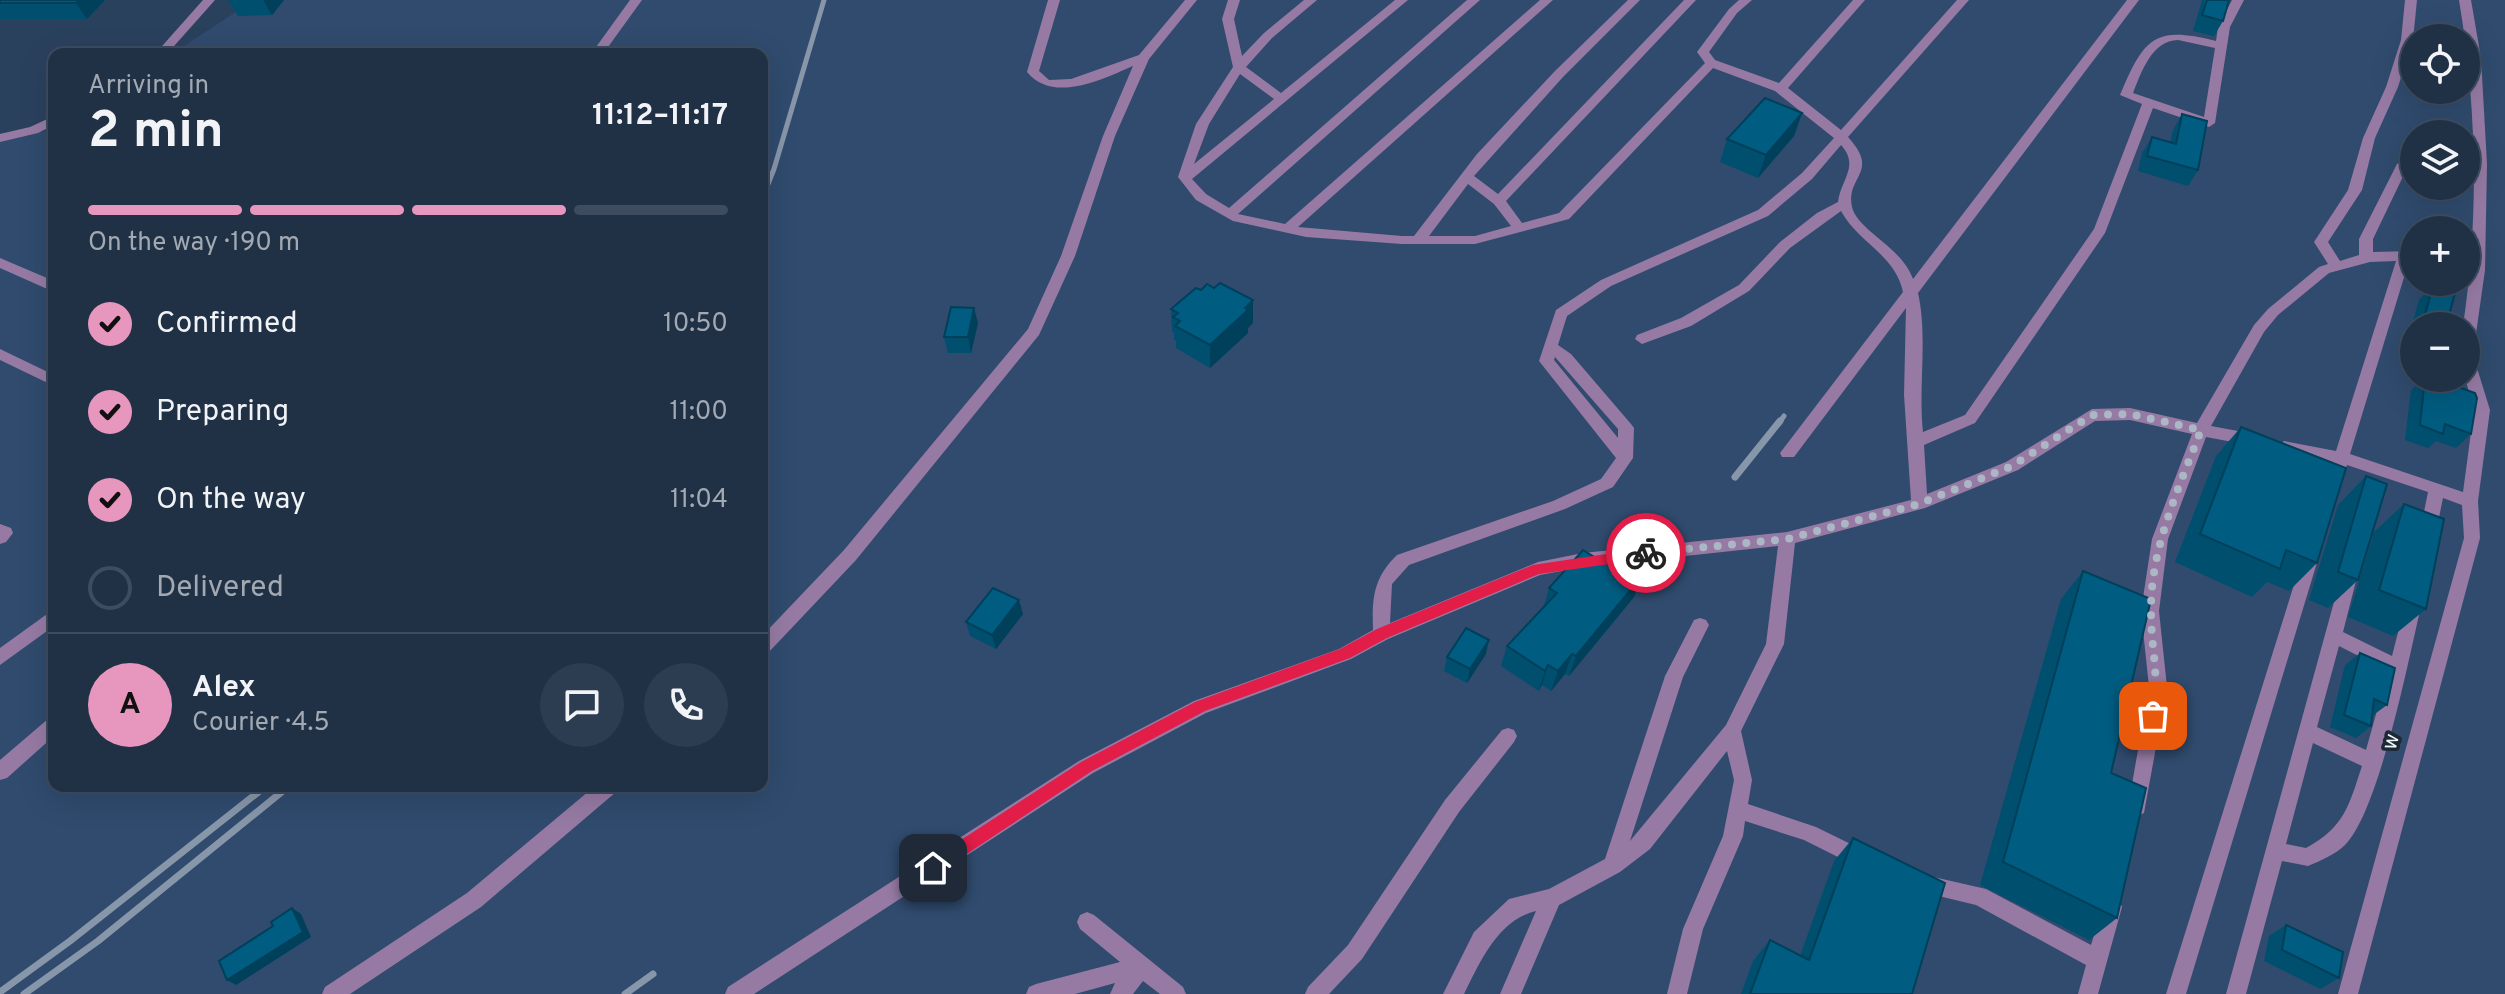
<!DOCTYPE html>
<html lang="en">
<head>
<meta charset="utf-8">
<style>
	body { margin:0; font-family:Overpass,sans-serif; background:#2d3d51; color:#f1f3f6; height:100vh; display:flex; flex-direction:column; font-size:30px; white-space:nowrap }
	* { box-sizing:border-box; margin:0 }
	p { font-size:26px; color:#a2a9b3 }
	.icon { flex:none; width:44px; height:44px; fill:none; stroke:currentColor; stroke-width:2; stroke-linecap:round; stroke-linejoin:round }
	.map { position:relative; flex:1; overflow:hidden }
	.sheet { position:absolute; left:48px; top:48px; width:720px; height:744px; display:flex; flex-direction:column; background:#203146; border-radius:16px; box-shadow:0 8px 32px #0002,0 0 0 2px #3d4c5f }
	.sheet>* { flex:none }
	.tools { position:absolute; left:2400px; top:24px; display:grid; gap:16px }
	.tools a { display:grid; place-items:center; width:80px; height:80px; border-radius:50%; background:#203146; box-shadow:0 8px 32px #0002,0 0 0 2px #3d4c5f; font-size:40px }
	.pin { position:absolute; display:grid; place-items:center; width:68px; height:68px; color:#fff; margin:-34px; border-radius:16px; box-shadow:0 4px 12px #0006 }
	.courier { position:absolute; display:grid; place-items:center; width:80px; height:80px; margin:-40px; border:6px solid #e11d48; border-radius:50%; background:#fff; color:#222; box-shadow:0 2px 10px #0007 }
	.head em { font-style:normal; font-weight:700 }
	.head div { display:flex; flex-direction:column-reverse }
	.head { display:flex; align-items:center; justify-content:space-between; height:136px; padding:0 40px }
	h1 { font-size:52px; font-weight:700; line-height:60px }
	.bar { display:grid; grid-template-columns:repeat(4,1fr); gap:12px 8px; align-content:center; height:96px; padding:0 40px }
	.bar i { height:10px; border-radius:6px; background:#3d4c5f }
	.bar .on { background:#e797bd }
	.bar p { grid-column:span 4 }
	.line { display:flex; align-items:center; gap:20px; padding:0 40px; border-top:2px solid #3d4c5f }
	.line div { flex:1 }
	.round { display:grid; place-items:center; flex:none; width:84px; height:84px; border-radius:42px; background:#2d3d51 }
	ol { padding:0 40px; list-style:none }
	li { display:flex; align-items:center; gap:24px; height:88px }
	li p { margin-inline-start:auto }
	li .icon { padding:8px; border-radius:50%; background:#e797bd; color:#111; stroke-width:4 }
	li:last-child { color:#a2a9b3 }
	li i { width:44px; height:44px; border:4px solid #3d4c5f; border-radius:50% }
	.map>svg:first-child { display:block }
	.built { fill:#304b6e; fill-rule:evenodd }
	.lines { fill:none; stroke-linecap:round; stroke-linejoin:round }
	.lane { fill:#967aa4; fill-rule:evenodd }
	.street { fill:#967aa4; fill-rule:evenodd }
	.rail-far1 { stroke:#8796a9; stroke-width:5 }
	.rail { stroke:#8796a9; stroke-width:7 }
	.wall { fill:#004f6e }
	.shaded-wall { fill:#00405a }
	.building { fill:#005c80; stroke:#00405a; stroke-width:2 }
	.route { fill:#e11d48 }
	.done { stroke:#abb7c5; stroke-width:8; stroke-dasharray:0 14.4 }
	.labels { text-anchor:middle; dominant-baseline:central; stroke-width:7; stroke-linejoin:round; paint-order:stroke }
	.street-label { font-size:22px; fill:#f0f6fd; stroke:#1d2835 }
</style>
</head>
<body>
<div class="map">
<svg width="2505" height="994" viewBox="0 0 2505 994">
	<rect width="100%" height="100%" fill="#2a415e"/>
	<path class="built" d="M254,0h2251v994h-2505v-861l54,-2v655h708v-732h-590zM2414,38h52v52h-52zM2414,134h52v52h-52zM2414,230h52v52h-52zM2414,326h52v52h-52z"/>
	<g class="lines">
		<path class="lane" d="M1048,0h12l-21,71 10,9 22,-1 68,-24 46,-55h12l-48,59 -34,77 -40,120 -36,79 -183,225 -88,93 -6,2v-19l82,-86 184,-221 33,-73 42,-120 30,-70c-30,13 -80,38 -106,6z
			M1228,0h12l-6,19 8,37 22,-23 40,-33h13l-45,38 -26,29 35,26 114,-93h13l-216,179 14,15 23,14 238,-208h13l-242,214 47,10 255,-224h13l-255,227 104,9h12l63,-82 78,-83 73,-71h12l-77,77 -89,99 24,18 186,-194h12l-190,201 16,22 37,-10 146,-150 -8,-11 32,-43 10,-9h13l-15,13 -28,39 6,8 64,23 74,-83h12l-77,88 53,42 116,-130h12l-121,137c33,36 -3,39 4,70 6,24 49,39 61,72l214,-279h12l-221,293c10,44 0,94 5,139l42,-17 129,-186 48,-125 -22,-9c24,-57 34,-70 96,-54l2,-14 14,-27h12l-14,27 -15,96 -6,4 -56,-19 -48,125 -130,190 -51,22 3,49 79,-32 86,-53 38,-1 67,15 57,-98 14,-16 51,-42 9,-3 -14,-22 34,-52 15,-52 23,-51 15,-47 4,-40h12l-4,40 -15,47 -23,51 -13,52 -34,52 12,19 19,-6v-16l38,-75 6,-4 5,1 1,3 -36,75v13l40,-1 1,9 -5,1 -59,193 113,38 11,-82 -9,-32 1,-52h-3c16,-108 14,-218 -4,-326h12l10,58 6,106 -2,106 -12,85 17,55 -12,91 2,37 -122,456h-20l126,-456 -2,-33 -19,-7 -7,34 -2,5h-12l-2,-5 8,-40 -81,-27 -3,8 -6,2 -8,-6 2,-7 -48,-9 -8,-6 8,-6 52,10 60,-190 -26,1 -41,11 -51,42 -14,17 -53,94 43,8 8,6 -8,6 -48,-9 -38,102 -9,72 8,76 -23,126 -7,3 -7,-3 -2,-6 21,-120 -8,-76 11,-72 40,-105 -62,-14 -35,1 -77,49 -93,38 -130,35 -11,101 -43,87 11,49 -4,24 68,23 53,26 3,7 -3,7 -7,2 -58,-29 -59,-19 -2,15 -40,93 -16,65h-20l16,-65 40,-93 11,-56 -7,-29 -77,98 -30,23 -61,33 -38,89h-21l36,-83c-38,9 -56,51 -72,83h-21l31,-62 35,-33 40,-10 56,-30 60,-183 29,-56 6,-2 6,2 3,5 -26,52 -53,164 96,-116 40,-81 12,-98 -195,21 -43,8 -152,64 -37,20 -145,54 -113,60 -339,221h-29l3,-7 351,-226 115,-60 145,-52 34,-19c-1,-31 0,-52 24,-75l156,-54 48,-22 15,-21 -77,-97 17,-51 45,-30 157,-70 44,-37 32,-35 -59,-47 -62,-23 -144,151 -94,25h-73l-96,-7 -73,-16 -37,-21 -18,-23 18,-53 37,-57 -11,-48zM2178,40l37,8 -11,69 -71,-24c8,-20 19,-53 45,-53zM1240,74l34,25 -80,65 15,-40zM1841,145c19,21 0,34 -3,57l-21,11 -37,29 -41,43 -58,33 -44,17 -2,4 7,5 49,-18 58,-35 41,-43 51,-37c17,32 54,43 62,81l-123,161 2,4h12l112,-149 -2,87 7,105 -124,32 -204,21 -45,9 -148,61 2,-39 17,-19 156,-56 48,-22 20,-29 1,-30 -3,-4 -60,-70 -13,-9 9,-29 44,-30 157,-70 44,-37zM1468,184l26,20 17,22 -36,10h-46zM1555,357l63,72v9l-64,-78z
			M0,349l54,26v11l-54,-26z
			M0,524l11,4 2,5 -7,9 -6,2z
			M2311,549l6,2 2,5 -133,438h-20l137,-438 2,-5z
			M2350,566l6,2 2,5 -15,59 49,24 14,-55 6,-2 6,2 3,5c-12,52 -42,205 -76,239 -9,9 -25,16 -37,21l-26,-5 -36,133h-20l116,-421 2,-5zM2339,646l49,25 -22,79 -49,-23zM2313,743l49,23c-13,39 -17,61 -56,82l-20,-4z
			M54,609v17l-54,39v-17z
			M1508,728l6,2 3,6 -3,6 -55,70 -97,147 -33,35h-24l3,-7 40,-42 97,-145 57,-70z
			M595,786h23l-2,6 -135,115 -131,87h-28l3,-7 142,-94z
			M1925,875l61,14 105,56 14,-45 7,-3 7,3 3,7 -24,87h-20l8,-29 -110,-60 -58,-14 -3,-7 3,-7z
			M1087,912l7,3 89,72 3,7h-26l-17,-13 -10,13h-23l5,-11 -40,11h-49l3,-7 7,-3 84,-22 -40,-33 -3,-7 3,-7z"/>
		<path class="street" d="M203,0h12l-48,54h-12z
			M630,0h12l-39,54h-12z
			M54,116v9l-16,8 -38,9v-8l30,-7z
			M0,258l54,23v11l-54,-24z
			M54,717v19l-47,42 -7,2v-20l48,-41z"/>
		<path class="rail-far1" d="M762,199l12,-30 50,-169
			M1779,423l5,-7"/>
		<path class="rail" d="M1735,477l45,-56
			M0,992l70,-51 196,-155
			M24,994l74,-53 191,-155
			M625,994l28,-20"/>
	</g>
	<path class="wall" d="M0,0h105l-18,19h-87z
		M228,0h56l-12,15 -34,1z
		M2202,0h27l-6,21 -9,15 -21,-5z
		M1802,113l-8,23 -36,42 -38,-16 7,-23z
		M2182,114l16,56 -10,16 -50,-15 4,-18 10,-16 18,5 3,-12z
		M2423,282h26l-5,7 2,37h-32v40l-12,-4 17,-62 12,-13 -9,-4z
		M1214,288l39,12v23l-5,5v5l-38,35 -34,-20v-7l-2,-1v-7l-2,-1 -1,-23 30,-19z
		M978,323l-7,30h-23l-4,-16z
		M2423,378h10l38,56 -15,14 -20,-7 -8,7 -23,-8 6,-50z
		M2241,427l76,136 -28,28 -22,-9 -15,15 -77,-35 41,-106z
		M2366,476l-8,104 -30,28 -19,-8 29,-95z
		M2404,504l22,105 -33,27 -45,-19 26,-85z
		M1601,561l33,36 -65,79 -4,-2 -14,17 -9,-6 -3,6 -38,-25 6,-20 37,-40 5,-18z
		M2083,571l34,347 -28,22 -109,-55 81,-286z
		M1023,614l-27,35 -26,-13 -4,-14z
		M2360,653l27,52 -15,11 -1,10 -15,12 -26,-11 15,-62z
		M1486,654l-19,29 -23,-12 3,-14z
		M1853,838l59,156h-171l12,-33 17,-21 30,16 34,-95z
		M2286,925l53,53 -19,11 -56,-28 5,-25z"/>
	<path class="shaded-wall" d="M79,0h26l-18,19 -11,-16z
		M263,0h21l-12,15z
		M1802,113l-8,23 -36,42 8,-23z
		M1253,300v23l-5,5v5l-38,35v-23z
		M974,308l4,15 -7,30 -3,-16z
		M1642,576l-8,21 -65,79 7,-20z
		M1019,600l4,14 -27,35 -4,-14z
		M1489,640l-3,14 -19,29 3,-14z
		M1572,654l-7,20 -14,17 7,-20z
		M1548,665l-6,20 -3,6 6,-20z
		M292,908l9,6 10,23 -75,48 -9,-5z"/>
	<path class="building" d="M0,0h79l-3,3h-76z
		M2207,0h22l-6,21 -21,-6z
		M1765,98l37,15 -36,42 -39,-16z
		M2182,114l25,7 -9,49 -51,-14 5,-19 24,7z
		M1220,283l33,17 -8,8 3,2 -38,35 -35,-19 5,-5 -7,-4 5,-4 -7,-4 25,-21 5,2 6,-6 7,4z
		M2433,285l22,8 -9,33h-24z
		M951,307l23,1 -6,29h-24z
		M2425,378h8l42,15 2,5 -6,36 -26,-10 -2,10 -23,-9z
		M2241,427l105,41 -29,95 -31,-13 -6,19 -80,-35z
		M2366,476l21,8 -29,96 -20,-8z
		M2404,504l40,15 -18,90 -47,-19z
		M1583,550l18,11 6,-6 35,21 -66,80 -4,-2 -14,17 -10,-6 -3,6 -38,-25 50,-53 -8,-5z
		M2083,571l68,28 -40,174 35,15 -29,130 -114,-56z
		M993,588l26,12 -27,35 -26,-13z
		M1466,628l23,12 -19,29 -23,-12z
		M2360,653l35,15 -8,37 -13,-6 -3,27 -27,-11z
		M1853,838l92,45 -33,111h-162l20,-54 39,20z
		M292,908l11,24 -76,48 -8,-19 54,-35 -2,-4z
		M2286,925l57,27 -4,26 -57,-28z"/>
	<path class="route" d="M1646,548l7,5 -7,6 -107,15 -152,64 -37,20 -145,53 -113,60 -154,102h-11v-11l154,-100 114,-60 145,-53 37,-20 156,-64z"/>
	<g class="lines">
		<path class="done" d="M1646,553l141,-14 132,-35 93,-38 80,-51 38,-1 71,16c-22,58 -51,119 -50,182 0,37 9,66 2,104"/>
	</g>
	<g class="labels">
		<g class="street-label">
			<text transform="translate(2392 742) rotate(-75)">w</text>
		</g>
	</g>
</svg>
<div class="tools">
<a><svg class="icon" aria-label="locate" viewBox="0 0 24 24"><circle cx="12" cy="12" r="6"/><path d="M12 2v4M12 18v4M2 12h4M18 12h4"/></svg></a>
<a><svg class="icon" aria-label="layers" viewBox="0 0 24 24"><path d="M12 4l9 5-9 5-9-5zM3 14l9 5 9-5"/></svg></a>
<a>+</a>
<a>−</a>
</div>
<div class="pin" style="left:2153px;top:716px;background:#ea580c"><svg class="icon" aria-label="bag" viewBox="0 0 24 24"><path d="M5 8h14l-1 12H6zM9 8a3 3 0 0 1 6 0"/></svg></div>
<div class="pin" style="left:933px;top:868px;background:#1f2937"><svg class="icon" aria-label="home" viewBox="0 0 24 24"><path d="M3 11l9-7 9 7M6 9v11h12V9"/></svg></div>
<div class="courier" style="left:1646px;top:553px"><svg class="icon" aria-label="bike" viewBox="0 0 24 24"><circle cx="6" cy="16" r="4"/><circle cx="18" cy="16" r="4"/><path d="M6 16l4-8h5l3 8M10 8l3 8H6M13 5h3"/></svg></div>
<section class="sheet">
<div class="head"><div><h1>2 min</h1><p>Arriving in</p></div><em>11:12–11:17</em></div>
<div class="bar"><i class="on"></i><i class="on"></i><i class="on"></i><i></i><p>On the way · 190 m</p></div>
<ol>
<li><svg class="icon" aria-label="check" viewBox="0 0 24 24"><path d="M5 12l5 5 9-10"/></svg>Confirmed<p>10:50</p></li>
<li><svg class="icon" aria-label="check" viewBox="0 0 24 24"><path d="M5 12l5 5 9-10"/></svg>Preparing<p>11:00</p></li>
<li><svg class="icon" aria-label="check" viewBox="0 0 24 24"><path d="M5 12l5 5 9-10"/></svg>On the way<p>11:04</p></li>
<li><i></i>Delivered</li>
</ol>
<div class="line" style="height:144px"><b class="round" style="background:#e797bd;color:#111">A</b><div><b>Alex</b><p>Courier · 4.5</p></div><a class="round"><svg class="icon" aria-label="chat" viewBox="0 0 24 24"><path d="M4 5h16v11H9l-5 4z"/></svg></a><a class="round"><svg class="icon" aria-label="phone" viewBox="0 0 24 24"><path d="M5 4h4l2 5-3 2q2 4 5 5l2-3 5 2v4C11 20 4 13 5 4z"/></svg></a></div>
</section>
</div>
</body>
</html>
